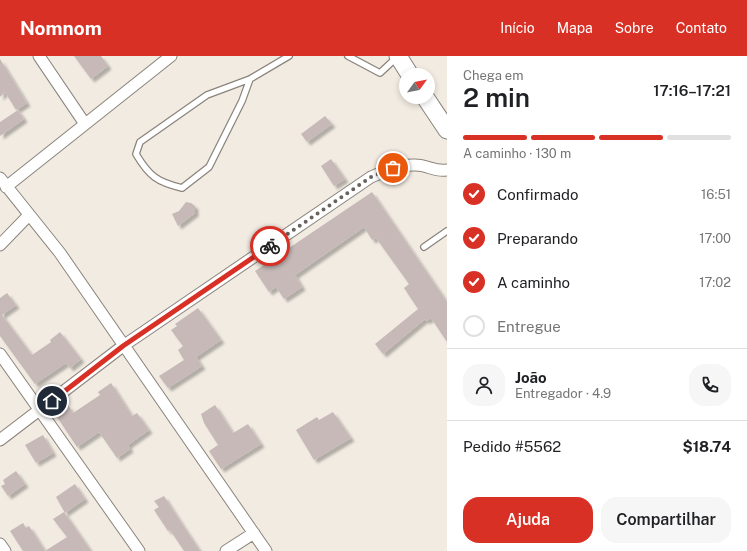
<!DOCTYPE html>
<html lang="pt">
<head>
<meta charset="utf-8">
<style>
	body { margin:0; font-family:"Public Sans",sans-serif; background:#f6f6f6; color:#202124; height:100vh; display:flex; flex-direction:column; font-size:15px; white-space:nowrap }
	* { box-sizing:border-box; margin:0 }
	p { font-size:13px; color:#757577 }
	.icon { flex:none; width:22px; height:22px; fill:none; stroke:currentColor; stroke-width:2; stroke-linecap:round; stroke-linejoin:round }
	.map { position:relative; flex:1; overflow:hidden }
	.sheet { display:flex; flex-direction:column; background:#fff; width:300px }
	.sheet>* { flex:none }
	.needle { width:26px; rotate:57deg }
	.buttons { position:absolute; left:399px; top:12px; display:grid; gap:8px }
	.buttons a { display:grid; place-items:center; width:36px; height:36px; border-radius:50%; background:#fff; box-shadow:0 2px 6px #0003; font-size:20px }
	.pin { position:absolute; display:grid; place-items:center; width:34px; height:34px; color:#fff; margin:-17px; border:2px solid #fff; border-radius:50%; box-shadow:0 1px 4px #0007 }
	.courier { position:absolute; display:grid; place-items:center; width:40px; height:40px; margin:-20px; border:3px solid #d93025; border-radius:50%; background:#fff; color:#222; box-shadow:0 1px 5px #0007 }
	.headline em { font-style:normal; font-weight:600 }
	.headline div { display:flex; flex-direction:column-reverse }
	.headline { display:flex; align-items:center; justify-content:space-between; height:68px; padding:0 16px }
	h1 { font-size:26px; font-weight:600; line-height:30px }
	.bar { display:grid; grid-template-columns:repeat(4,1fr); gap:6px 4px; align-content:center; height:48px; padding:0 16px }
	.bar i { height:5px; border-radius:3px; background:#e0e0e0 }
	.bar .active { background:#d93025 }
	.bar p { grid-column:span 4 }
	.line { display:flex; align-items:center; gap:10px; padding:0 16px; border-top:1px solid #e0e0e0 }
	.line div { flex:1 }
	.round { display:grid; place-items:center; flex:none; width:42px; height:42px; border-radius:16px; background:#f6f6f6 }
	ol { padding:0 16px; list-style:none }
	li { display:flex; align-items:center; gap:12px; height:44px }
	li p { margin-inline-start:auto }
	li .icon { padding:4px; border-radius:50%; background:#d93025; color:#fff; stroke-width:4 }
	li:last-child { color:#757577 }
	li i { width:22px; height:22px; border:2px solid #e0e0e0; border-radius:50% }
	.primary-button { display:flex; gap:8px; margin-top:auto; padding:8px 16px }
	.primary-button a { flex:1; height:46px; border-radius:16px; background:#d93025; color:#fff; font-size:16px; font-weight:600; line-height:46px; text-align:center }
	.primary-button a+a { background:#f6f6f6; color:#202124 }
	header { display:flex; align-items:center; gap:24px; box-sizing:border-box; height:56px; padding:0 20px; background:#d93025; color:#fff }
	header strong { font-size:19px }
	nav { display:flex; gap:22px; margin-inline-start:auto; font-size:14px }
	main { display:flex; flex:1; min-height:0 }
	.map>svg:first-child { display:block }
	.building { fill:#c6b9b8; filter:url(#shadow) }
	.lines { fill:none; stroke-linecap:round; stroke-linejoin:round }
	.lane-casing { stroke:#8a847c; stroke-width:8 }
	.street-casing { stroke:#8a847c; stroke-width:13 }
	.primary-casing { stroke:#8a847c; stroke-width:19 }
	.lane { stroke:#fff; stroke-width:5.5 }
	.street { stroke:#fff; stroke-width:11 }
	.primary { stroke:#fff; stroke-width:17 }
	.done { stroke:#68635e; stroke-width:4; stroke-dasharray:0 7.2 }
	.route { stroke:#d93025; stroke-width:5 }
</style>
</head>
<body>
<header>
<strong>Nomnom</strong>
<nav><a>Início</a><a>Mapa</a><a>Sobre</a><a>Contato</a></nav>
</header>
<main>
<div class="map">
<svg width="447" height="495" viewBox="0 0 447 495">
	<defs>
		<filter id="shadow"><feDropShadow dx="3.5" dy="3.5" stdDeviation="1" flood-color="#0004"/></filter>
	</defs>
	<rect width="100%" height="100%" fill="#f2ebe2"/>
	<path class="building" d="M74,0h27l7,10 -17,13z
		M0,3l27,44 -11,7 -11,-18 -5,5z
		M18,54l6,9 -24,17v-14z
		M325,60l7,8 -25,18 -6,-8z
		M331,103l14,20 -11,7 -13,-20z
		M372,136l75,110v40l-16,-24 -5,3 -1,-2 -42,35 -8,-10 43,-35 -14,-21 5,-4 -33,-46 -4,2 -8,-13 -69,48 7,12 -18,12 -8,-12 -7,5 -14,-21z
		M186,146l5,1 4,3v7l-17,13 -6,-12 7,-3z
		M7,237l9,12 -14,10 30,40 19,-13 -1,-2 10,-8 21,27 -11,9 -4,-5 -31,21 -35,-48v-38z
		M198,252l23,32 -25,17 6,9 -34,22 -9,-12 25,-16 -6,-10 5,-4 -12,-16 6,-4 -2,-2z
		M111,327l21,33 5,-3 12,17 -21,15 2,4 -13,9 -18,-26 -22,15 -22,-33 13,-9 5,8 27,-18 -2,-3z
		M215,349l18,28 15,-9 13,20 -40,25 -12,-18 9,-6 -14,-22 -3,-9z
		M333,356l18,26 -37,22 -18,-30 21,-13 2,3z
		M43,379l10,18 -17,10 -11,-18z
		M16,415l9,13 -17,12 -7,-10 4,-2 -2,-4z
		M75,428l10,15 -20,14 -9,-16z
		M164,440l18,28 18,27h-16l-14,-21 -2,1 -14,-21 5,-3 -5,-6z
		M64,456l27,39h-46l22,-14 -14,-18z
		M23,467l3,5 3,-2 16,25h-22l-13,-20z"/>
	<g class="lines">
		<g class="lane-casing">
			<path id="lane" d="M348,0l32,17 16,-15
				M250,23l-8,22 -33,66 -27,21c-25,-6 -33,-12 -46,-34l4,-12 67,-47 43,-16 39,-23
				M424,191l23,-16"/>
		</g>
		<g class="street-casing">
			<path id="street" d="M39,0l46,68
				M0,122l60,75 206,298
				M6,131l165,-131
				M0,189l29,-30
				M0,298l139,197
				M0,384l123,-94 248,-169c14,-6 29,-13 45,-12 11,0 19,7 31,5
				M0,488l5,7
				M226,495l28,-18"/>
		</g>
		<g class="primary-casing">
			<path id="primary" d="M398,0l12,19
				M425,41l22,33"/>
		</g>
		<use href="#lane" class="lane"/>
		<use href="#street" class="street"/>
		<use href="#primary" class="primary"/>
	</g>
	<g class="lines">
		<path class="done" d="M270,190l101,-69 22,-9"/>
		<path class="route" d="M52,345l71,-55 147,-100"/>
	</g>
</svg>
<div class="buttons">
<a><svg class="needle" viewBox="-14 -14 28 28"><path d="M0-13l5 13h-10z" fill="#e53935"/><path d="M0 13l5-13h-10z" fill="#757577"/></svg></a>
</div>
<div class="pin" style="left:393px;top:112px;background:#ea580c"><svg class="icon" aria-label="bag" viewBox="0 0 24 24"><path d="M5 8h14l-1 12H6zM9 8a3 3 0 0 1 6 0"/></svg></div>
<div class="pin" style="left:52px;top:345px;background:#1f2937"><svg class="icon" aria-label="home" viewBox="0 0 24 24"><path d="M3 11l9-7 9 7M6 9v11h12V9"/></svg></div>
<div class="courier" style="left:270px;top:190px"><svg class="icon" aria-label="bike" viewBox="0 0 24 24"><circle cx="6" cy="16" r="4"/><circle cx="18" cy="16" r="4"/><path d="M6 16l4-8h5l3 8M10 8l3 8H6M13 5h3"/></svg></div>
</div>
<section class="sheet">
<div class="headline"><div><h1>2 min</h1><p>Chega em</p></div><em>17:16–17:21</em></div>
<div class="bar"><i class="active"></i><i class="active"></i><i class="active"></i><i></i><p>A caminho · 130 m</p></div>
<ol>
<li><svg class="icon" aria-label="check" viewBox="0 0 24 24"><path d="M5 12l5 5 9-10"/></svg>Confirmado<p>16:51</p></li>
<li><svg class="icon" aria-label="check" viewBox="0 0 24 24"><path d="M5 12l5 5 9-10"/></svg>Preparando<p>17:00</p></li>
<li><svg class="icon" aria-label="check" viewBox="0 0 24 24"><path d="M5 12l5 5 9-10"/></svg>A caminho<p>17:02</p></li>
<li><i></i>Entregue</li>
</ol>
<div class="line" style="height:72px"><a class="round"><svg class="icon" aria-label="person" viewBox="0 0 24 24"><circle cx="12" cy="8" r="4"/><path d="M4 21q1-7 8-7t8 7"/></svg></a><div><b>João</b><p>Entregador · 4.9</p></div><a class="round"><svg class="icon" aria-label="phone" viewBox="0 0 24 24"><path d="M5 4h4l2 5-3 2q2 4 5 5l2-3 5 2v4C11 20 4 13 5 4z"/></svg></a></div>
<div class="line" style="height:52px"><div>Pedido #5562</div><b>$18.74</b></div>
<div class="primary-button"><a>Ajuda</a><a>Compartilhar</a></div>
</section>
</main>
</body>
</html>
